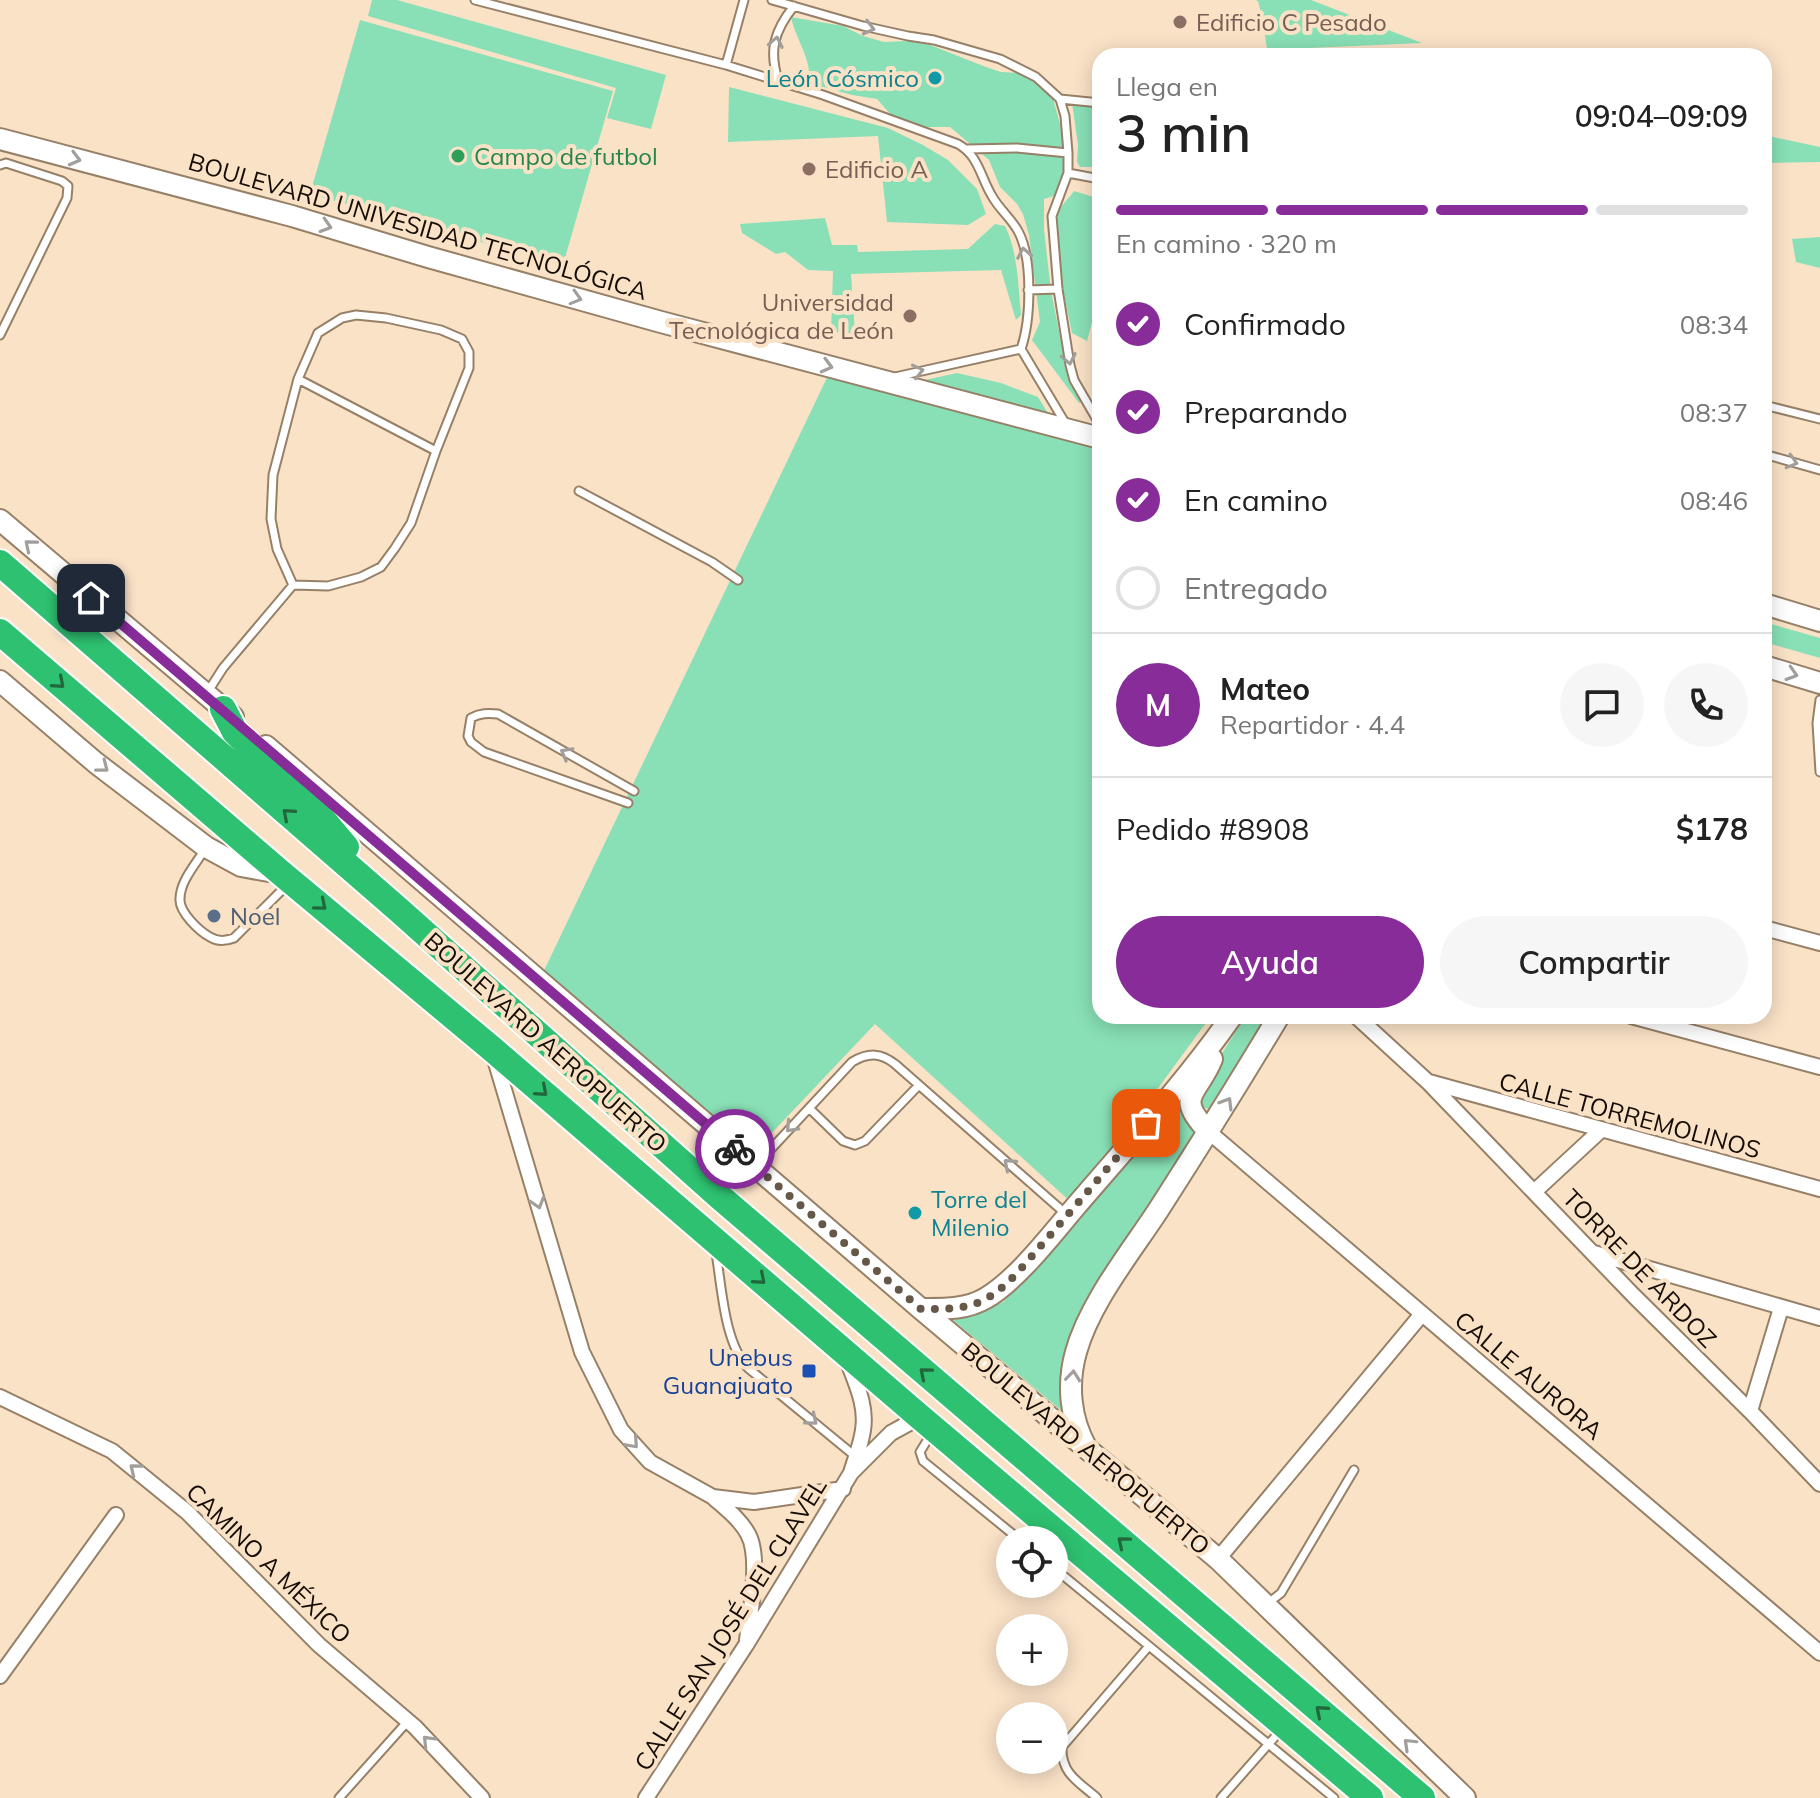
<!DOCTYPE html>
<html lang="es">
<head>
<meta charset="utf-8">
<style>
	body { margin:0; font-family:Mulish,sans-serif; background:#f6f6f6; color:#222; height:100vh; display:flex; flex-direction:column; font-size:30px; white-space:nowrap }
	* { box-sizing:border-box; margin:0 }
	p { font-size:26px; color:#767676 }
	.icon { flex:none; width:44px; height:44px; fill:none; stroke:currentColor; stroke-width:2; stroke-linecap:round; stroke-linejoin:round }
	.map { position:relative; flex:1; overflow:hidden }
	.details { position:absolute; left:1092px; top:48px; width:680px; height:976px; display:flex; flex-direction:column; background:#fff; border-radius:24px; box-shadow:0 4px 20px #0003 }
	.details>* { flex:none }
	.controls { position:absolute; left:996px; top:1526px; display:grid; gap:16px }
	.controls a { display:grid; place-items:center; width:72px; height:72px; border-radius:50%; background:#fff; box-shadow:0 4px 20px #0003; font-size:40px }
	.pin { position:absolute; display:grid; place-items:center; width:68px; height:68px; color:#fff; margin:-34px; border-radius:16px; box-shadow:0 4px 12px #0006 }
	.courier { position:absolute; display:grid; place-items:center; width:80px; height:80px; margin:-40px; border:6px solid #872c98; border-radius:50%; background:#fff; color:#222; box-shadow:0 2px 10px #0007 }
	.overview em { font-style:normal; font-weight:600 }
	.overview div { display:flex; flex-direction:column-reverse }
	.overview { display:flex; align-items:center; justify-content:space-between; height:136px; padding:0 24px }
	h1 { font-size:52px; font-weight:600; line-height:60px }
	.bar { display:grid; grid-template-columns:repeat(4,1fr); gap:12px 8px; align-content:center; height:96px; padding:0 24px }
	.bar i { height:10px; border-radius:6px; background:#e0e0e0 }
	.bar .active { background:#872c98 }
	.bar p { grid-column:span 4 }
	.line { display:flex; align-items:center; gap:20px; padding:0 24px; border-top:2px solid #e0e0e0 }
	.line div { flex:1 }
	.round { display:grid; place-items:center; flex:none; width:84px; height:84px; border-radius:42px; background:#f6f6f6 }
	ol { padding:0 24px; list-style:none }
	li { display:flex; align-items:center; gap:24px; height:88px }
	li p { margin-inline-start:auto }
	li .icon { padding:8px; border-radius:50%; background:#872c98; color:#fff; stroke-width:4 }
	li:last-child { color:#767676 }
	li i { width:44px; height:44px; border:4px solid #e0e0e0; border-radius:50% }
	.button { display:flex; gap:16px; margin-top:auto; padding:16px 24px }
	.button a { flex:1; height:92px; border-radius:48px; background:#872c98; color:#fff; font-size:32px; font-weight:600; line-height:92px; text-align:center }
	.button a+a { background:#f6f6f6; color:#222 }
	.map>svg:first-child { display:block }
	.green { fill:#89e0b6 }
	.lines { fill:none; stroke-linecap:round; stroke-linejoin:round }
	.lane-casing { stroke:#968067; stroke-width:11 }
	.street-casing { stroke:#968067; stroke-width:18 }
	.secondary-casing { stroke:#968067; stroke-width:24 }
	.highway-casing { stroke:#fff; stroke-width:30 }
	.lane { stroke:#fff; stroke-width:7 }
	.street { stroke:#fff; stroke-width:14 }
	.secondary { stroke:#fff; stroke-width:20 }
	.highway { stroke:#2ec171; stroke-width:26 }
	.oneway { stroke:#a19e9b }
	.oneway2 { stroke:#22673b }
	.done { stroke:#655849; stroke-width:8; stroke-dasharray:0 14.4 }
	.route { stroke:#872c98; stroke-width:10 }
	.education-dot { fill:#8d6e63; stroke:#fae2c7; stroke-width:3 }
	.culture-dot { fill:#0f9aa8; stroke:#fae2c7; stroke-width:3 }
	.leisure-dot { fill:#2e9e5b; stroke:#fae2c7; stroke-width:3 }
	.service-dot { fill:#5c6f8a; stroke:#fae2c7; stroke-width:3 }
	.transit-dot { fill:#1a4fb4; stroke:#fae2c7; stroke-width:3 }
	.labels { text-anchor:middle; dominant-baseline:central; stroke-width:8; stroke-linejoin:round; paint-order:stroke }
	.education-label { font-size:24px; fill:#785e54; stroke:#fae2c7; text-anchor:start }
	.culture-label { font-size:24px; fill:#0d838f; stroke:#fae2c7; text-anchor:end }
	.leisure-label { font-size:24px; fill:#27864d; stroke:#fae2c7; text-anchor:start }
	.street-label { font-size:24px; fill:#150d05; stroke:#fae2c7 }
	.service-label { font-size:24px; fill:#4e5e75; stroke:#fae2c7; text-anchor:start }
	.transit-label { font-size:24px; fill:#164399; stroke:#fae2c7; text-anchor:end }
</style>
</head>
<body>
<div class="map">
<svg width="1820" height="1798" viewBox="0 0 1820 1798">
	<rect width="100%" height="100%" fill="#fae2c7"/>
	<path class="green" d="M372,0h25l269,75 -15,54 -44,-11 9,-30 -248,-72z
		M1255,0h56l111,43 -113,5 -1,6 -40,1 -6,-38 -4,-16z
		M791,17l52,9 20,10 21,6 23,-1 23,4 56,22 15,5 18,1 20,12 13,10 11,40v36l-3,13 -6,12 -10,3v31l7,61 17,86 15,24 -4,2 -47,-63 8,-18 -11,-87 -6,-21 -6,-10 -17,-17 -11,-27 -39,-33h-36l-23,-12 -14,-16 -25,-4 -43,-12c3,-25 -13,-42 -18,-66z
		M360,20l253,71 -50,174 -253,-71z
		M729,87l159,41 35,17 25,15 29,29 9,25 -18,11 -81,-3 -9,-86 -150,6z
		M1072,103l28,6v58h-20l-3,-5 1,-17z
		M1764,135l56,12v15l-56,1z
		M1074,191l26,8v93l-13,49 -15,-8c-6,-32 -22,-91 -13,-122 3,-7 11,-14 15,-20z
		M825,218l7,27h25l1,7 110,-3 27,-25 10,2c13,26 13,59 16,89l-5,5 -15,-50 -150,4 4,60 -24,-2 2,-61 -25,-1 -23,-18 -9,2 -34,-21 -2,-9z
		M1820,237v31l-24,-6 -4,-23z
		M833,365l267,73v578h111l-138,188 -198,-180 -126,133 -209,-178z
		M957,373l44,10 37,14 13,21 -126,-38z
		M1764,622l56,16v20l-56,-16z
		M1246,1016h21l-59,93 -8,-4 -1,-16z
		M1180,1106l17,27 -118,192 -15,65 -2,21 -109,-91 21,-4 29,-14z"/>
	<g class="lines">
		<g class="lane-casing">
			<path id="lane" d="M475,0l251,65 97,30 135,49c21,12 22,32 34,52 7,13 19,22 26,35 15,27 13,89 3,118l-126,28
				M772,0l91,26 45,10 26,4 66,19 36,18 24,22 5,17 3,37v20l-16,43 6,73 12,76 4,15 26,45
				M726,65l18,-65
				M779,83c-11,-32 -5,-52 15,-77
				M1060,99l40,4
				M967,149l50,-1 51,5
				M0,165l6,-2 56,18 6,5 -1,12 -67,137
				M1068,173l32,6
				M1028,290l30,-1
				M1021,349l46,77
				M298,379l138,72
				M1764,405l56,14
				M1764,454l56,16
				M579,491l133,71 26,18
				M207,693l16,-25 70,-83 35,1 33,-9 20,-10 14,-19 16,-25 25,-72 33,-83v-16l-7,-13 -21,-9 -55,-12 -30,-3 -14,3 -24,15 -20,46 -25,96 -2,44 6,30 16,36
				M1820,700l-3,23 3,49
				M628,803l-144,-51 -13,-10 -3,-6 3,-18c9,-5 17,-5 27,-4l136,77
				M205,849c-9,15 -25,32 -25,50 -1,13 19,32 30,38 8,5 16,4 24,1l53,-53
				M809,1108l34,33 12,4 10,-4 54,-56
				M756,1165l96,-103c17,-10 29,-9 43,2l171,150
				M716,1253c6,35 8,89 32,115l107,88
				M931,1434l-11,18 3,9 97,79
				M1054,1568l280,230
				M1267,1604l14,-11 73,-123
				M339,1798l69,-77
				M1097,1798c-18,-16 -36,-24 -35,-51l87,-101
				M1221,1798l60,-68"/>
		</g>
		<g class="street-casing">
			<path id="street" d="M1764,928l56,15
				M1356,1016l72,66 205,213 117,116 70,73
				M1631,1016l189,51
				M494,1056l88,296 39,78 29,32 63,35 41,5 89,-13
				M1429,1082l391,107
				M1209,1132c203,174 408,346 611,521
				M1535,1191l66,-61
				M1594,1253l226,65
				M0,1397l112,54 75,61 132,133 96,82 67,71
				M1750,1411l31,-103
				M851,1473l40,-40 29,-16
				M713,1497c12,11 27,22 35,37 13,23 2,79 -1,106
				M1218,1559l204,-245
				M0,1676l116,-161
				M646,1798l100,-153 105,-172c4,-14 10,-28 12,-43 4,-24 -7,-46 -15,-68"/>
		</g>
		<g class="secondary-casing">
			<path id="secondary" d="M0,139l292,77 136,41 233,65 439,116
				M0,520l233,197
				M1764,604l56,17
				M1764,666l56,17
				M0,681l96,82 110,84 35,19 39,7
				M266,746l655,563 297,250 247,239
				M1209,1132c-36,-37 -11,-37 3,-73
				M921,1309c22,0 45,1 65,-11 31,-18 66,-64 90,-92 53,-62 109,-123 156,-190
				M1086,1447c-16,-29 -19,-63 -10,-95 14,-50 55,-100 83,-143 41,-64 81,-128 120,-193"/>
		</g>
		<g class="highway-casing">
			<path id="highway" d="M0,563l400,348 320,286 702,601
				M0,632l281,241 210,175 429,369 450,381
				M223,709l12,23 79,77 32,38"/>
		</g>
		<use href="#lane" class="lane"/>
		<use href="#street" class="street"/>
		<use href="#secondary" class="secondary"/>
		<use href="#highway" class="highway"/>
	</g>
	<defs><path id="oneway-chevron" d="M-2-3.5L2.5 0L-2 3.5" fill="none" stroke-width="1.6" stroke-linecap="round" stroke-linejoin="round" transform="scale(2)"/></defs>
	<g class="oneway">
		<use href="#oneway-chevron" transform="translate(869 28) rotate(14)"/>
		<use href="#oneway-chevron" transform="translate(776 42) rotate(-79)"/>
		<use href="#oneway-chevron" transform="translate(75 159) rotate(15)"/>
		<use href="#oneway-chevron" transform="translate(326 226) rotate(17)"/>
		<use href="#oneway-chevron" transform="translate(1024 253) rotate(-100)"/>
		<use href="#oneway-chevron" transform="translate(576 298) rotate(16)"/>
		<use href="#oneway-chevron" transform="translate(1069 359) rotate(79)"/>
		<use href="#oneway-chevron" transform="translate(827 366) rotate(15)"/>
		<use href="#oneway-chevron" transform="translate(918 371) rotate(-13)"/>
		<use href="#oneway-chevron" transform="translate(1792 462) rotate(16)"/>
		<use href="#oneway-chevron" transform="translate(30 545) rotate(-140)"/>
		<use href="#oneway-chevron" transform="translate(1792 674) rotate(17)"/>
		<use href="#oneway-chevron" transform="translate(566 753) rotate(-151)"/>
		<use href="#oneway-chevron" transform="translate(103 767) rotate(38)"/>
		<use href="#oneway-chevron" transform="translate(1227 1103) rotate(-59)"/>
		<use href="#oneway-chevron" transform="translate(791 1127) rotate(133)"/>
		<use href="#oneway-chevron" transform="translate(1009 1164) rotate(-139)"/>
		<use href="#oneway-chevron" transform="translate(538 1203) rotate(73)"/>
		<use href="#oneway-chevron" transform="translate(1073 1376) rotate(-84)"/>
		<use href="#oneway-chevron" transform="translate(812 1420) rotate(40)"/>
		<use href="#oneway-chevron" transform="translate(633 1443) rotate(48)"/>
		<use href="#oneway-chevron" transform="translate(135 1469) rotate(-141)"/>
		<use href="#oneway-chevron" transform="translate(428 1741) rotate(-134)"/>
		<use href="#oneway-chevron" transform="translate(1409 1744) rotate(-136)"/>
	</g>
	<g class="oneway2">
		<use href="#oneway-chevron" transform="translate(59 683) rotate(41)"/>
		<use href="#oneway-chevron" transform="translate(288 814) rotate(-139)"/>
		<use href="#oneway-chevron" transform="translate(321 905) rotate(40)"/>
		<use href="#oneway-chevron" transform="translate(542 1091) rotate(41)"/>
		<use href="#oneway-chevron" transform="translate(760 1279) rotate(41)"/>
		<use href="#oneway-chevron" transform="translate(925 1373) rotate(-140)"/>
		<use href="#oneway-chevron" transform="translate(1123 1542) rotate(-140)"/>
		<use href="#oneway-chevron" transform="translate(1321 1711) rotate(-139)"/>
	</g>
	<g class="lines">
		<path class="done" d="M735,1149l186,160c21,0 41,1 61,-8 26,-13 44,-39 63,-60 34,-39 67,-78 101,-118"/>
		<path class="route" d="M91,598l644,551"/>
	</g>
	<g class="education-dot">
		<circle cx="1180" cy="22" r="8"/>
		<circle cx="809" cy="169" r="8"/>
		<circle cx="910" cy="316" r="8"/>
	</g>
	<g class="culture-dot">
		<circle cx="935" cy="78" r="8"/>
		<circle cx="915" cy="1213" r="8"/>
	</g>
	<circle class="leisure-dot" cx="458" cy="156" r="8"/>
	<circle class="service-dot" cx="214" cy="916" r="8"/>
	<rect class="transit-dot" x="801" y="1363" width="16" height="16" rx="4"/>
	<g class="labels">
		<g class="education-label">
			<text x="1196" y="22">Edificio C Pesado</text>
			<text x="825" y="169">Edificio A</text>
			<text x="894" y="302" text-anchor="end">Universidad<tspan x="894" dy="28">Tecnológica de León</tspan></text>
		</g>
		<g class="culture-label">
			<text x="919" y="78">León Cósmico</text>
			<text x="931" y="1199" text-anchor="start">Torre del<tspan x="931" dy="28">Milenio</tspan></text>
		</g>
		<g class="leisure-label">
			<text x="474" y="156">Campo de futbol</text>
		</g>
		<g class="street-label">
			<text transform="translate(418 226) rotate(16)">BOULEVARD UNIVESIDAD TECNOLÓGICA</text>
			<text transform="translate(546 1042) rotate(42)">BOULEVARD AEROPUERTO</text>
			<text transform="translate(1630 1115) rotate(15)">CALLE TORREMOLINOS</text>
			<text transform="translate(1640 1268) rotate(46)">TORRE DE ARDOZ</text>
			<text transform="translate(1529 1375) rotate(40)">CALLE AURORA</text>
			<text transform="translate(1086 1448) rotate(40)">BOULEVARD AEROPUERTO</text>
			<text transform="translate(269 1563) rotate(44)">CAMINO A MÉXICO</text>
			<text transform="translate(730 1624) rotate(-58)">CALLE SAN JOSÉ DEL CLAVEL</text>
		</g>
		<g class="service-label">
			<text x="230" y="916">Noel</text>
		</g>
		<g class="transit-label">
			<text x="793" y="1357">Unebus<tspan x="793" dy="28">Guanajuato</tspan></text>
		</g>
	</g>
</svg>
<div class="controls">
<a><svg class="icon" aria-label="locate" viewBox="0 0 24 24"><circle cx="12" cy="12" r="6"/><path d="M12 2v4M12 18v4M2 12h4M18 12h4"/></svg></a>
<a>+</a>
<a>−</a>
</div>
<div class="pin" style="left:1146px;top:1123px;background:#ea580c"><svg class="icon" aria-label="bag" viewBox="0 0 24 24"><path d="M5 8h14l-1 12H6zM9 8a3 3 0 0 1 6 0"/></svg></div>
<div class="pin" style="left:91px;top:598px;background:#1f2937"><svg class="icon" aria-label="home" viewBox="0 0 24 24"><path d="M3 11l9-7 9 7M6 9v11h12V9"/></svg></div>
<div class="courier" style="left:735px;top:1149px"><svg class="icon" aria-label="bike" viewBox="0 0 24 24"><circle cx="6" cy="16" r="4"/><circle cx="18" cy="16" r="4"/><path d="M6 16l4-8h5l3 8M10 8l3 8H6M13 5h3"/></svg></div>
<section class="details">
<div class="overview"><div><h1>3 min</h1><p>Llega en</p></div><em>09:04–09:09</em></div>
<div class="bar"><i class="active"></i><i class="active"></i><i class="active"></i><i></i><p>En camino · 320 m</p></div>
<ol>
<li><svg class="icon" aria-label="check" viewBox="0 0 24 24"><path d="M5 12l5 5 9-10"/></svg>Confirmado<p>08:34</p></li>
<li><svg class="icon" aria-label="check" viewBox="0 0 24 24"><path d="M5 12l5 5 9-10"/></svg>Preparando<p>08:37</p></li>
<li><svg class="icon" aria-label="check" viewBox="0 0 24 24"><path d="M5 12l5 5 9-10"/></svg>En camino<p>08:46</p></li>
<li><i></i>Entregado</li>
</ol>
<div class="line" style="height:144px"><b class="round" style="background:#872c98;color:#fff">M</b><div><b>Mateo</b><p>Repartidor · 4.4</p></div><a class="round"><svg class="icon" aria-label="chat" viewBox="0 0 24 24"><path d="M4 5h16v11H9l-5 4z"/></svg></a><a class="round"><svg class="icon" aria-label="phone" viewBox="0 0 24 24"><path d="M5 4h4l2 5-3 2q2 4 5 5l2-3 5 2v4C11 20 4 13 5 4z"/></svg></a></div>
<div class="line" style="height:104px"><div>Pedido #8908</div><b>$178</b></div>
<div class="button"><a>Ayuda</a><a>Compartir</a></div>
</section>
</div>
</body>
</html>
